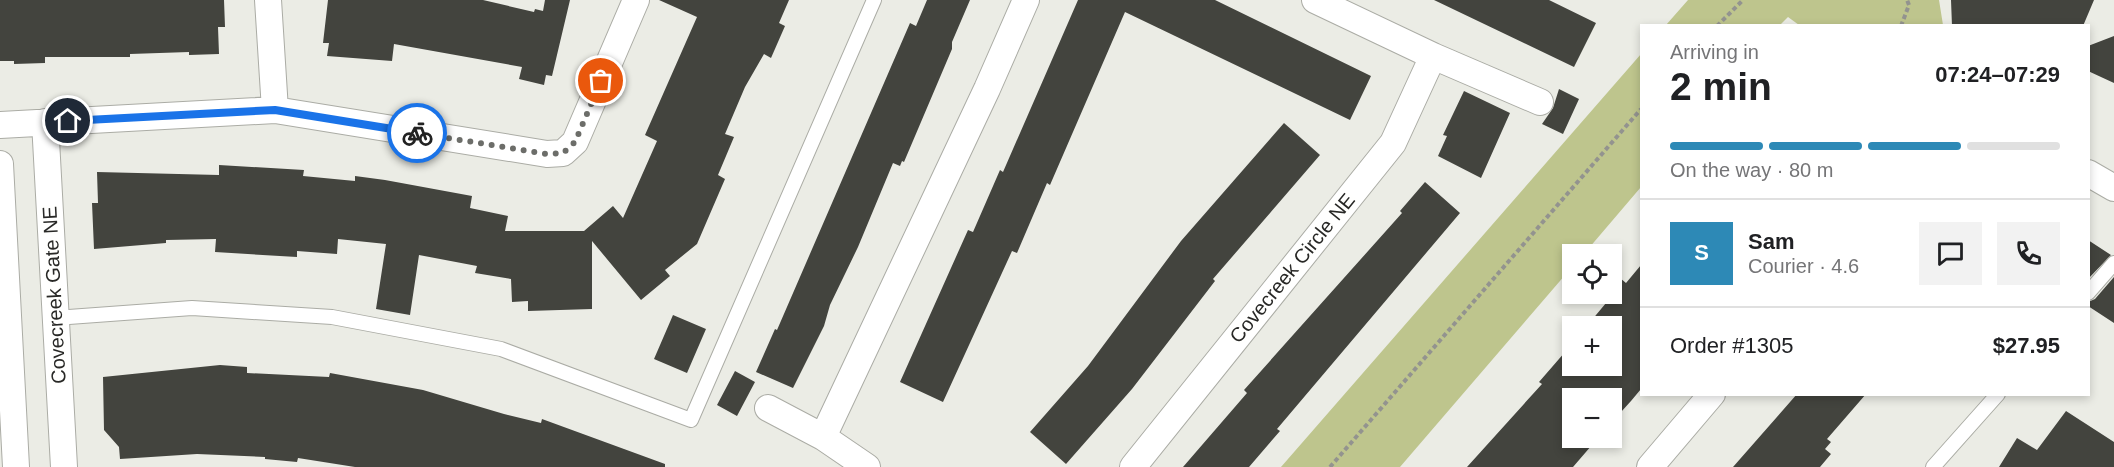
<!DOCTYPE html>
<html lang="en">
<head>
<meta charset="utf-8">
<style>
	body { margin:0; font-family:Helvetica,sans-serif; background:#f2f2f2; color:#202124; height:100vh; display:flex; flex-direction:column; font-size:22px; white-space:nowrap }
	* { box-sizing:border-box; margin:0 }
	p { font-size:20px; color:#757577 }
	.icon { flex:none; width:33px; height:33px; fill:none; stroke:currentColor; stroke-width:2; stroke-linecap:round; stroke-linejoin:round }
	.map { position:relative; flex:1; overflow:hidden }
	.side { position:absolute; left:1640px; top:24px; width:450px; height:372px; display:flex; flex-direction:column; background:#fff; border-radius:0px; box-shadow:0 3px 9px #0003 }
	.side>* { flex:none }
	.controls { position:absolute; left:1562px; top:244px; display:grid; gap:12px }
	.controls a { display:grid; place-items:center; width:60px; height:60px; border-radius:0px; background:#fff; box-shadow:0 3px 9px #0003; font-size:30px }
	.pin { position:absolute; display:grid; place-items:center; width:51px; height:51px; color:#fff; margin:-26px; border:3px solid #fff; border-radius:50%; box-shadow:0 2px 6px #0007 }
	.courier { position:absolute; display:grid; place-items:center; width:60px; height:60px; margin:-30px; border:4px solid #1a73e8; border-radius:50%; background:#fff; color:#222; box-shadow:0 2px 8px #0007 }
	.headline em { font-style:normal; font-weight:700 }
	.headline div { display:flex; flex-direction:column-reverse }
	.headline { display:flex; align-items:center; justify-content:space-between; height:102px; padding:0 30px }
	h1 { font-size:39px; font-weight:700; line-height:45px }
	.bar { display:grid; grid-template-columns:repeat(4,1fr); gap:9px 6px; align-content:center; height:72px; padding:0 30px }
	.bar i { height:8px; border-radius:4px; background:#e0e0e0 }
	.bar .current { background:#2d89b6 }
	.bar p { grid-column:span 4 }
	.line { display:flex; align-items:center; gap:15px; padding:0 30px; border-top:2px solid #e0e0e0 }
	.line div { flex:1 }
	.round { display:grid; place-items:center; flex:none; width:63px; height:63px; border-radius:0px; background:#f2f2f2 }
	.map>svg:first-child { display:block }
	.green { fill:#bec58d }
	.building { fill:#43443e }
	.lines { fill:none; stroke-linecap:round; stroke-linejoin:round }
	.service-casing { stroke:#abaca5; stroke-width:16 }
	.minor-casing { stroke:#abaca5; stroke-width:28 }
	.path { stroke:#93938f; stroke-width:4; stroke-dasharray:4.5 3; stroke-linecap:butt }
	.service { stroke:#fff; stroke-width:14 }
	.minor { stroke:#fff; stroke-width:26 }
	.done { stroke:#6c6d69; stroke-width:6; stroke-dasharray:0 10.8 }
	.route { stroke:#1a73e8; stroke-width:8 }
	.labels { text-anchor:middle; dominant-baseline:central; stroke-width:6; stroke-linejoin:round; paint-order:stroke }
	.street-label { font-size:20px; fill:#282826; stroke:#fffffe }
</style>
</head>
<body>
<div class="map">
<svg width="2114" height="467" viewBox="0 0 2114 467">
	<rect width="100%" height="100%" fill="#ebece5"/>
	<path class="green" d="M1688,0h251l4,25h-144l-11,-8 -8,8h-114z
		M1641,54v133l-58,68h-11v12l-172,200h-119z"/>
	<path class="building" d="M0,0h224l1,27h-7l1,27 -30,1v-3l-59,2v3h-85v6l-31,1v-3h-14z
		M328,0h155l51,12 1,-3 8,2 2,-11h25l-18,76 -6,-1 -2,10 -25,-6 3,-12 -128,-23 -2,17 -65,-5 2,-13h-6z
		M659,0h130l-10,23 6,3 -14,32 -7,-4 -19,33 -20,47 9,3 -16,38 7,4 -28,65 -32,26 5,6 -29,24 -49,-59v68l-64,2v-10l-16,1 -1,-23 -36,-6 2,-7 -58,-11 -9,60 -34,-6 10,-65 -48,-5 -1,15 -40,-3v6l-82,-5 1,-13 -50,1v3l-72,6 -2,-46h6l-1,-31 122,3v-10l85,5 -1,6 52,5v-5l30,4 87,16 -2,12 38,8 -3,15h79l29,-25 10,12 34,-77 -12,-6 52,-118z
		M927,0h43l-18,42v7l-48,113 -2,-1 -2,5 -7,-3 -35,84 -28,58 -6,21 -31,62 -37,-16 19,-43 2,1 133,-307 6,3z
		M1078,0h137l156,76 -21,44 -225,-108 -75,173 -3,-2 -30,70 -5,-2 -69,151 -43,-20 68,-152 5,2 27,-62 3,2z
		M1434,0h115l47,23 -22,44z
		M1951,0h143l-11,26h-131z
		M2114,36v47l-26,-12v-25z
		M1559,89l20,10 -16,35 -21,-10 11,-16z
		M1464,91l46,22 -29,65 -43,-22 9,-20 -4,-1z
		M1284,123l36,32 -107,124 2,2 -83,108 -66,75 -36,-32 58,-66 93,-125z
		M1425,182l35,31 -183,216 3,2 -31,36h-66l64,-74 -3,-3 158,-177 -2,-2z
		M2088,240l23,15 -23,24z
		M1641,265v124l-10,12 -20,22v-24h-39v39h26l-25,29h-106l65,-72 10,-11 -3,-2 33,-38v22h39v-39h-25l20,-24 -4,-3 4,-6h5v-5l9,-11 6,5z
		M2114,277v46l-26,-17v-4l7,-3z
		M673,315l33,14 -19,44 -33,-14z
		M220,365l27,2v6l82,4 1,-4 93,17 81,24 37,9 1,-4 123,45v3h-310l-57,-9 -1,4 -32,-3v-2l-68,-3 -77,5 -1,-12 -15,-17 -1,-53z
		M735,371l20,11 -18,34 -20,-11z
		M1797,394h69l-39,45 4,3 -6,7 6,5 -11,13h-87z
		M2066,411l48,31v25h-115l18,-29 20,12z"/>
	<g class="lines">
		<g class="service-casing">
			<path id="service" d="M2088,293l26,-30
				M55,318l137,-10 140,9 169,32 190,71 183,-420
				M1933,467l65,-73"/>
		</g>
		<g class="minor-casing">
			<path id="minor" d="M268,0l7,110
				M1315,0l118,56
				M45,122l19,345
				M0,125l275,-15 272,44 16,-1 12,-11 61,-142
				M0,164l16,303
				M2088,173l26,15
				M768,408l55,29 44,30
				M823,437l164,-348 39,-89
				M1133,467l260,-324 40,-87 107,46
				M1650,467l62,-73"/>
		</g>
		<path class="path" d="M1717,26l26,-26
			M1901,26l8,-21 -2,-5
			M1330,467l311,-358"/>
		<use href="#service" class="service"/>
		<use href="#minor" class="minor"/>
	</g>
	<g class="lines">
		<path class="done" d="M417,133l130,21 16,-1 12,-11 26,-61"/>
		<path class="route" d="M68,121l207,-11 142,23"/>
	</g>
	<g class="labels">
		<g class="street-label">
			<text transform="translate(1292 268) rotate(-51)">Covecreek Circle NE</text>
			<text transform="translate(54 295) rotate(-93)">Covecreek Gate NE</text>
		</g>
	</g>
</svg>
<div class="controls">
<a><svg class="icon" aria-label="locate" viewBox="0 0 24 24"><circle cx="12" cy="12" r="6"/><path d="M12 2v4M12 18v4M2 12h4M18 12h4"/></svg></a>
<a>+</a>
<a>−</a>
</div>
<div class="pin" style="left:601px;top:81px;background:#ea580c"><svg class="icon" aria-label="bag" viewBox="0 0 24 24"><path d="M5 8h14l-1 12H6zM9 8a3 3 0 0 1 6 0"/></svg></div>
<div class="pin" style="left:68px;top:121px;background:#1f2937"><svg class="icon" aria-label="home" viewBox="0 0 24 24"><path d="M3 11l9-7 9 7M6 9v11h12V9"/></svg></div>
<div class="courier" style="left:417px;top:133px"><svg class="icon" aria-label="bike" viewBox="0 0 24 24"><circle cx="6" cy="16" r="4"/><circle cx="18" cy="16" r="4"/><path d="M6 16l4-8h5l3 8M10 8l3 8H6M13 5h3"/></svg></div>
<section class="side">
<div class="headline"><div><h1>2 min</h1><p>Arriving in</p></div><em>07:24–07:29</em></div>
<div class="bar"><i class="current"></i><i class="current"></i><i class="current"></i><i></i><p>On the way · 80 m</p></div>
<div class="line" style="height:108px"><b class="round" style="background:#2d89b6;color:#fff">S</b><div><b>Sam</b><p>Courier · 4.6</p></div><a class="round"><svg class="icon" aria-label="chat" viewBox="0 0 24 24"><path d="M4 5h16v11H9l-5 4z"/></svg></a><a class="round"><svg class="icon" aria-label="phone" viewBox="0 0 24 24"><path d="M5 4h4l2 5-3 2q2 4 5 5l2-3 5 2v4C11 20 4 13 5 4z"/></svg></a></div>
<div class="line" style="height:78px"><div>Order #1305</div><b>$27.95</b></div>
</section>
</div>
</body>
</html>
